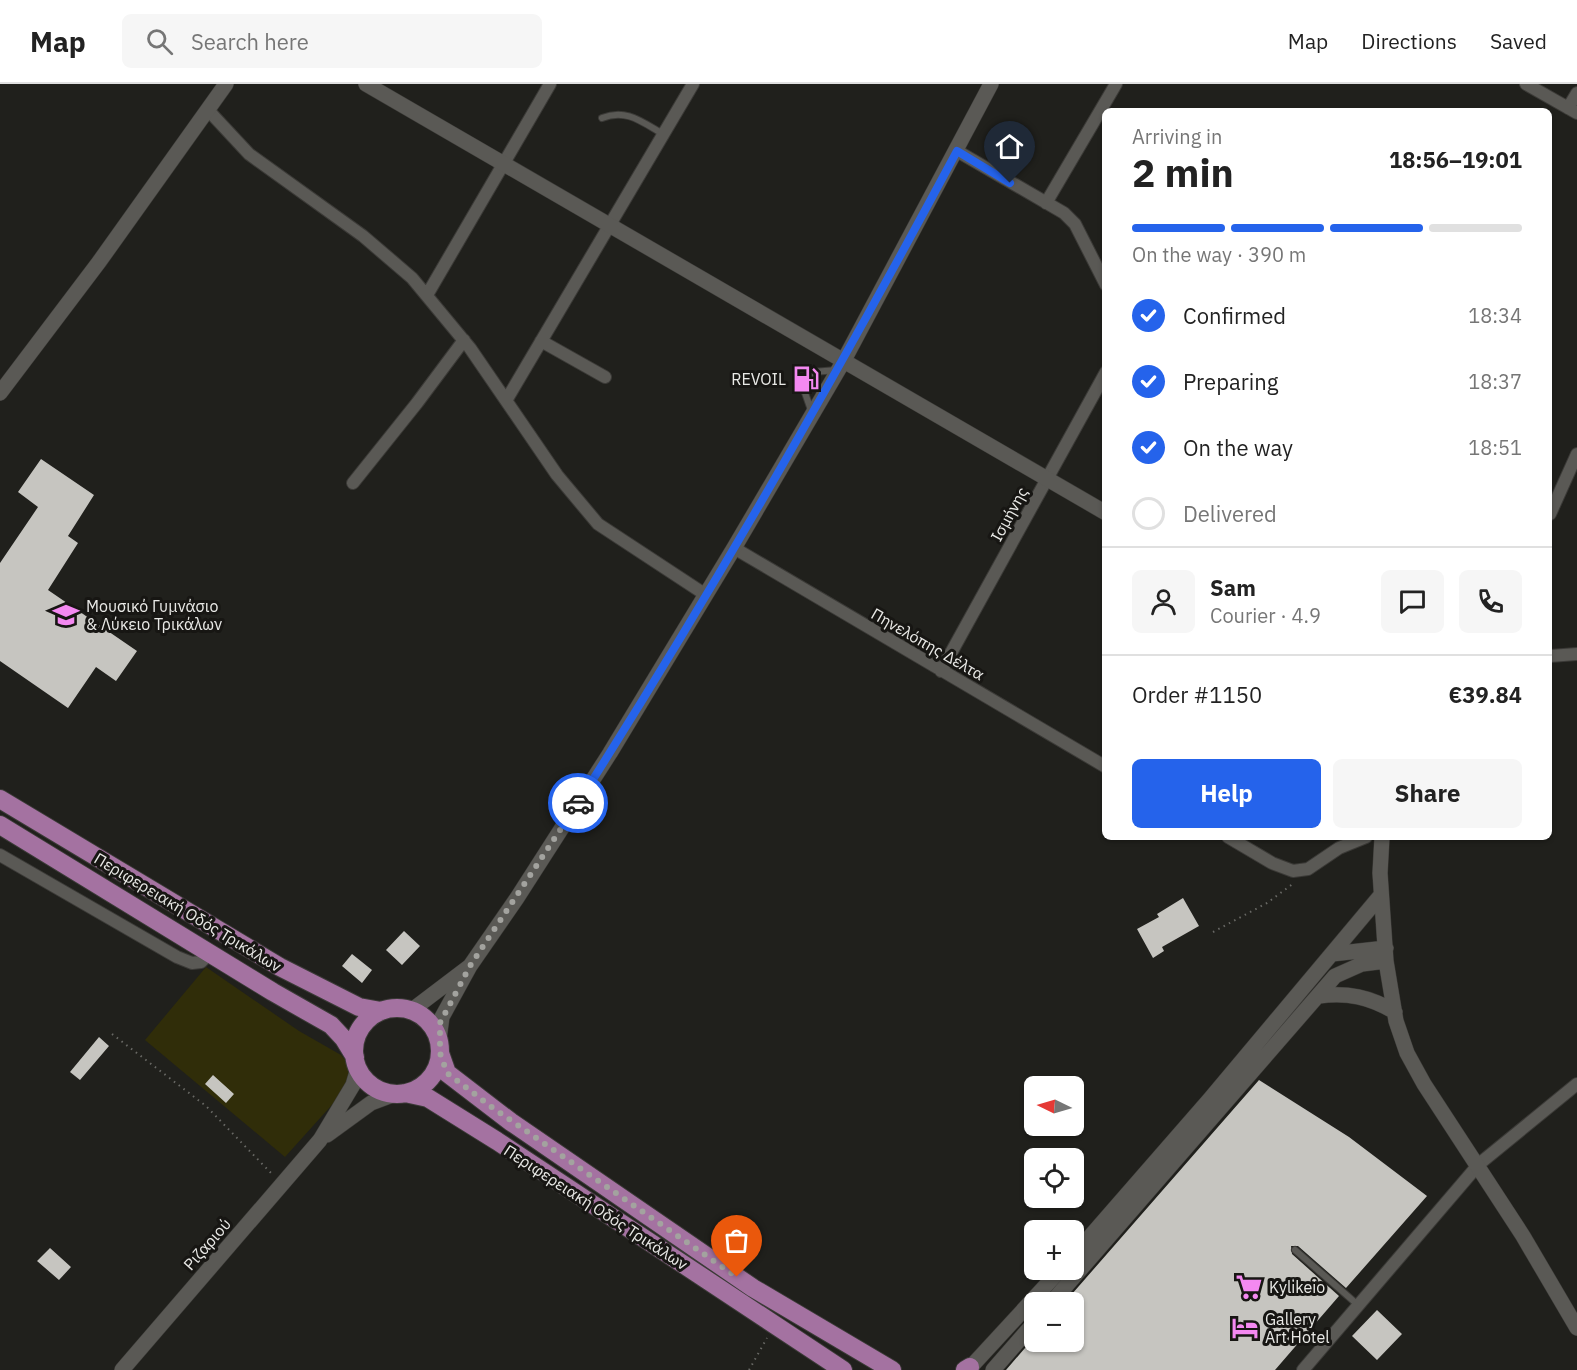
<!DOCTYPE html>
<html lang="en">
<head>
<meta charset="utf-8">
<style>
	body { margin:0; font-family:"IBM Plex Sans",sans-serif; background:#f6f6f6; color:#222; height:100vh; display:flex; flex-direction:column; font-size:22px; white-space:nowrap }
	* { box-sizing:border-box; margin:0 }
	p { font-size:20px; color:#767676 }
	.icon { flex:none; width:33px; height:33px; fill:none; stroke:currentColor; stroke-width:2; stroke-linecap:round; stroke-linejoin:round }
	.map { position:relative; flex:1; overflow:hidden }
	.sheet { position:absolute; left:1102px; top:24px; width:450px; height:732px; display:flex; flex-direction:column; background:#fff; border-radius:9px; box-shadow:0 2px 4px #0004 }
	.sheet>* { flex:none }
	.needle { width:39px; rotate:275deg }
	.buttons { position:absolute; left:1024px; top:992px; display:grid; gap:12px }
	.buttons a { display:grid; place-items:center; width:60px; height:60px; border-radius:9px; background:#fff; box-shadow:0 2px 4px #0004; font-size:30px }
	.pin { position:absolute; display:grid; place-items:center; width:51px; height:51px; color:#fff; margin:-62px -26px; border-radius:50% 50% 50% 0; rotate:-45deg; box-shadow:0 0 6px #0007 }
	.pin .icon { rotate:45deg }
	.courier { position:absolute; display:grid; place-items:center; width:60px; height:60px; margin:-30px; border:4px solid #2563eb; border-radius:50%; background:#fff; color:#222; box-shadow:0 2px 8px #0007 }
	.headline em { font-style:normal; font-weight:700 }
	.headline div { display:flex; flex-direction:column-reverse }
	.headline { display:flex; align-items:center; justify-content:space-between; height:102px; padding:0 30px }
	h1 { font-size:39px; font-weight:700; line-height:45px }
	.bar { display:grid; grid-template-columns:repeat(4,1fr); gap:9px 6px; align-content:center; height:72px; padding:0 30px }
	.bar i { height:8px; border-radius:4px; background:#e0e0e0 }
	.bar .current { background:#2563eb }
	.bar p { grid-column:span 4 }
	.line { display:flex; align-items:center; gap:15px; padding:0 30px; border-top:2px solid #e0e0e0 }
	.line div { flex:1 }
	.round { display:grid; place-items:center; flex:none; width:63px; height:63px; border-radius:9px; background:#f6f6f6 }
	ol { padding:0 30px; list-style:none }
	li { display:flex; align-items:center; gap:18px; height:66px }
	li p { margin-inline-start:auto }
	li .icon { padding:6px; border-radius:50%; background:#2563eb; color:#fff; stroke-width:4 }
	li:last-child { color:#767676 }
	li i { width:33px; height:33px; border:3px solid #e0e0e0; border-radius:50% }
	.primary-button { display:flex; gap:12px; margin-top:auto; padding:12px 30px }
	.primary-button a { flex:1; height:69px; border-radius:9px; background:#2563eb; color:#fff; font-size:24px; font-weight:700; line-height:69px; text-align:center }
	.primary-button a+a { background:#f6f6f6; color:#222 }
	header { display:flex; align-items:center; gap:36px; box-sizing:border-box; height:84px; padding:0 30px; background:#fff; border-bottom:2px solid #e0e0e0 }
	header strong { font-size:28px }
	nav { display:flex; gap:33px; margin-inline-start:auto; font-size:21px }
	.search { width:420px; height:54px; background:#f6f6f6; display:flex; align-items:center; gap:15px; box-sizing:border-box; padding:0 21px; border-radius:9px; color:#767676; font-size:22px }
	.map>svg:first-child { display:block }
	.green { fill:#302d09 }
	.building { fill:#c6c5c0 }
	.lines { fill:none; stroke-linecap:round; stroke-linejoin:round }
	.service-casing { stroke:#3b3a37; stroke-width:8 }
	.minor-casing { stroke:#3b3a37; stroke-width:14 }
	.tertiary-casing { stroke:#3b3a37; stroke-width:16 }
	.primary-casing { stroke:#3b3a37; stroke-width:20 }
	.path { stroke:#696965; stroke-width:2; stroke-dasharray:1.5 4.5; stroke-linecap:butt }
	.service { stroke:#5a5955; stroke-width:6 }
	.minor { stroke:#5a5955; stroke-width:12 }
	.tertiary { stroke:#5a5955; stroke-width:15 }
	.primary { stroke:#a472a1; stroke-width:18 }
	.done { stroke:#a3a39f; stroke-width:6; stroke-dasharray:0 10.8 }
	.route { stroke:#2563eb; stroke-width:8 }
	.labels { text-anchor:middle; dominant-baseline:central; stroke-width:6; stroke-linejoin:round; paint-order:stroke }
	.poi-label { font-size:16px; fill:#e9e9e6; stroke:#171613; text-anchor:start }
	.street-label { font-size:16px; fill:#e9e9e6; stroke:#171613 }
</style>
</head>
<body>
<header>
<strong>Map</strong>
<div class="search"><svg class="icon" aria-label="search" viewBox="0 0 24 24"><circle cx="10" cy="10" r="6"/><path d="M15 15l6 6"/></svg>Search here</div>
<nav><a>Map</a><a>Directions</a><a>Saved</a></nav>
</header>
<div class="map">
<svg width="1577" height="1286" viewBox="0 0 1577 1286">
	<rect width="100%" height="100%" fill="#20201c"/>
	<path class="green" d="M206,883l93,64 42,24 8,9 -1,23 -63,70 -140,-117z"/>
	<path class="building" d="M41,375l53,36 -26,41 10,7 -30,47 89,61 -21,30 -20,-14 -28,41 -68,-47v-98l38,-56 -20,-15z
		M1183,814l16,28 -37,21 2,4 -11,7 -16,-29 22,-12 -2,-3z
		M404,847l16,15 -18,19 -16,-15z
		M352,870l20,16 -10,13 -20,-17z
		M99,953l10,9 -29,34 -10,-8z
		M213,991l21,19 -8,9 -21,-19z
		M1259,996l90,57 78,59 -81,92 -48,-42h-7l1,8 47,42 -64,74h-269l25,-29h43v-39h-9z
		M50,1164l21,19 -12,13 -22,-19z
		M1377,1226l25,24 -25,26 -25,-24z"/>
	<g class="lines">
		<g class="service-casing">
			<path id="service" d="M602,34c24,-10 40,4 61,16
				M812,329l-8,-23 9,-18 24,-2
				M1295,1166l63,55"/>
		</g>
		<g class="minor-casing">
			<path id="minor" d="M1526,0l51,29
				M1568,24l9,-15
				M208,26l41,44 114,82 49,42 58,70 87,127 41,49 108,71
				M957,67l107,62 11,11 31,61
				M1046,119l70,-119
				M427,211l123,-211
				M541,257l64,36
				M507,315l186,-315
				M353,399l64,-80 47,-63
				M1550,430l27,-60
				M734,464l372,219
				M1550,572l27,-2
				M941,587l165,-299
				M1228,753l44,26 21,8 15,-2 31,-21 27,-11
				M0,771l177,102 15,6 9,-1 9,-9
				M1303,1286l176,-206 98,-80"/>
		</g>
		<g class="tertiary-casing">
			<path id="tertiary" d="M366,0l740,429
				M0,309l99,-131 127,-178
				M1382,753l-2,36 6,88 10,60 11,32 17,31 99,152 54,92
				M1332,870l54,-6
				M1319,912c28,-4 51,1 76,16
				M412,926l58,-44
				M439,955l3,-22 28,-51 47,-68 93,-145 124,-205 109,-186 148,-278
				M327,1051l44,-32 24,-9
				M1074,1171l136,-156 171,-204
				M1052,1218l283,-326 27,-12 24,-3
				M122,1286l198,-230 33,-55 5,-17
				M968,1286l93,-101
				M993,1286l42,-48"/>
		</g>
		<g class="primary-casing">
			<path id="primary" d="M0,715l280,168 79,40 22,4
				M0,741l273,167 58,33 13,14 11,18
				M354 967a43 43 0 1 1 86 0a43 43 0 1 1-86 0Z
				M440,969l7,20 64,49 242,166 139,82
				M405,1009l23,5 69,43 346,229
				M965,1286l5,-3"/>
		</g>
		<path class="path" d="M1213,848l54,-29 27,-20
			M112,950l94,72 65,67
			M749,1286l18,-32"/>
		<use href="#service" class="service"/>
		<use href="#minor" class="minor"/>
		<use href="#tertiary" class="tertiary"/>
		<use href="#primary" class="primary"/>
	</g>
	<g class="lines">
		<path class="done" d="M578,719l-108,163 -30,57v30l7,20 46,35 244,169"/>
		<path class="route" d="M578,719c135,-212 260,-430 379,-652l53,32"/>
	</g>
	<defs>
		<g id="fuel-bare" transform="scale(2.07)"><path d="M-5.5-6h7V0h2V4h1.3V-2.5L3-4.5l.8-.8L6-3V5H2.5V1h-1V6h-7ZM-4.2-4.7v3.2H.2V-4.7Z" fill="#f489f1" stroke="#171613" stroke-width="2.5" paint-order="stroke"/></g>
		<g id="school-bare" transform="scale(2.07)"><path d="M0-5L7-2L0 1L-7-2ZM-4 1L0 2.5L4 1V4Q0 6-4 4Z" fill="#f489f1" stroke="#171613" stroke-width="2.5" paint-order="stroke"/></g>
		<g id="supermarket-bare" transform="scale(2.07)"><path d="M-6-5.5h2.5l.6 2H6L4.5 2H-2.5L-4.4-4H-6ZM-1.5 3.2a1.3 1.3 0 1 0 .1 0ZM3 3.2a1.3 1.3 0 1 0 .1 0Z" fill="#f489f1" stroke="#171613" stroke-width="2.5" paint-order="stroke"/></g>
		<g id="hotel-bare" transform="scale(2.07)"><path d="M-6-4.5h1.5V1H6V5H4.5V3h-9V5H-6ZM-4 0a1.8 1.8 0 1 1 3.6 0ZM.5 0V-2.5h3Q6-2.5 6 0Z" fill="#f489f1" stroke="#171613" stroke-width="2.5" paint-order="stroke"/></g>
	</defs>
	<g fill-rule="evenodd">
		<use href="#fuel-bare" x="806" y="295"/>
		<use href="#school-bare" x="66" y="531"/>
		<use href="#supermarket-bare" x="1249" y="1203"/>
		<use href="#hotel-bare" x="1245" y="1244"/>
	</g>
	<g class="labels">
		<g class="poi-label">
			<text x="786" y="295" text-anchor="end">REVOIL</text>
			<text x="86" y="522">Μουσικό Γυμνάσιο<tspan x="86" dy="18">&amp; Λύκειο Τρικάλων</tspan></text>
			<text x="1269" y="1203">Kylikeio</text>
			<text x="1265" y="1235">Gallery<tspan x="1265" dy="18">Art Hotel</tspan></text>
		</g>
		<g class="street-label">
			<text transform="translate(1009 430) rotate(-61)">Ισμήνης</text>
			<text transform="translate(928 560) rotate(30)">Πηνελόπης Δέλτα</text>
			<text transform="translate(188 828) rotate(31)">Περιφερειακή Οδός Τρικάλων</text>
			<text transform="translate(596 1123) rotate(33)">Περιφερειακή Οδός Τρικάλων</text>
			<text transform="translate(207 1160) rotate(-49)">Ριζαριού</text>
		</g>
	</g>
</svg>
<div class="buttons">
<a><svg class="needle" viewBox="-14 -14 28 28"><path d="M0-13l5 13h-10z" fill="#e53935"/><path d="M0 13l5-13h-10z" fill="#767676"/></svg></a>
<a><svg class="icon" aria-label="locate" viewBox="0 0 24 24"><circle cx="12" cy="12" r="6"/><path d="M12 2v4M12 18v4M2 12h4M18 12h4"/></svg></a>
<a>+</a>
<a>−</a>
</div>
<div class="pin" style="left:737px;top:1193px;background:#ea580c"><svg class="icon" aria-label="bag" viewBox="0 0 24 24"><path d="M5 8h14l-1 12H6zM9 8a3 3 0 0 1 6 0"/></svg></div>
<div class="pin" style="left:1010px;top:99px;background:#1f2937"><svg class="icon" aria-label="home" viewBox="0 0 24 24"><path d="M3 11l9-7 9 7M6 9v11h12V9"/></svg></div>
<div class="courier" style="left:578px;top:719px"><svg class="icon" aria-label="car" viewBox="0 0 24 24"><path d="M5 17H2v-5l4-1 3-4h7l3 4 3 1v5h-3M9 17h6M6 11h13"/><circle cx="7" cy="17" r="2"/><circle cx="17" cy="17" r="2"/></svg></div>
<section class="sheet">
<div class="headline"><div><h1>2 min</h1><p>Arriving in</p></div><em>18:56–19:01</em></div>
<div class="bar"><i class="current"></i><i class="current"></i><i class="current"></i><i></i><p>On the way · 390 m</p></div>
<ol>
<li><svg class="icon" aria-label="check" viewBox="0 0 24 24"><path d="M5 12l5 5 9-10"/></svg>Confirmed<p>18:34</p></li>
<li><svg class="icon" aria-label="check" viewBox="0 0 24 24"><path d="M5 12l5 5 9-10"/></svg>Preparing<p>18:37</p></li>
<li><svg class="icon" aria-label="check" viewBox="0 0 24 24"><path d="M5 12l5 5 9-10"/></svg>On the way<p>18:51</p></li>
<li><i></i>Delivered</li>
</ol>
<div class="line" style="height:108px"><a class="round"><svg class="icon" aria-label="person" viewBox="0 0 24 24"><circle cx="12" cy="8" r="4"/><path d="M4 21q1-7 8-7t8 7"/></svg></a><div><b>Sam</b><p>Courier · 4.9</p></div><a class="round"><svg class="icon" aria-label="chat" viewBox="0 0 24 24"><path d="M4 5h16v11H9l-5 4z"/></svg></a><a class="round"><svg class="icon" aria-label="phone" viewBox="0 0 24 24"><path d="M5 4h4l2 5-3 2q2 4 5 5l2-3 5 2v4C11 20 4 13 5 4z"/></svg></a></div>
<div class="line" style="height:78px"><div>Order #1150</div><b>€39.84</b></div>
<div class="primary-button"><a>Help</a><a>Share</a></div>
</section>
</div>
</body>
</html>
